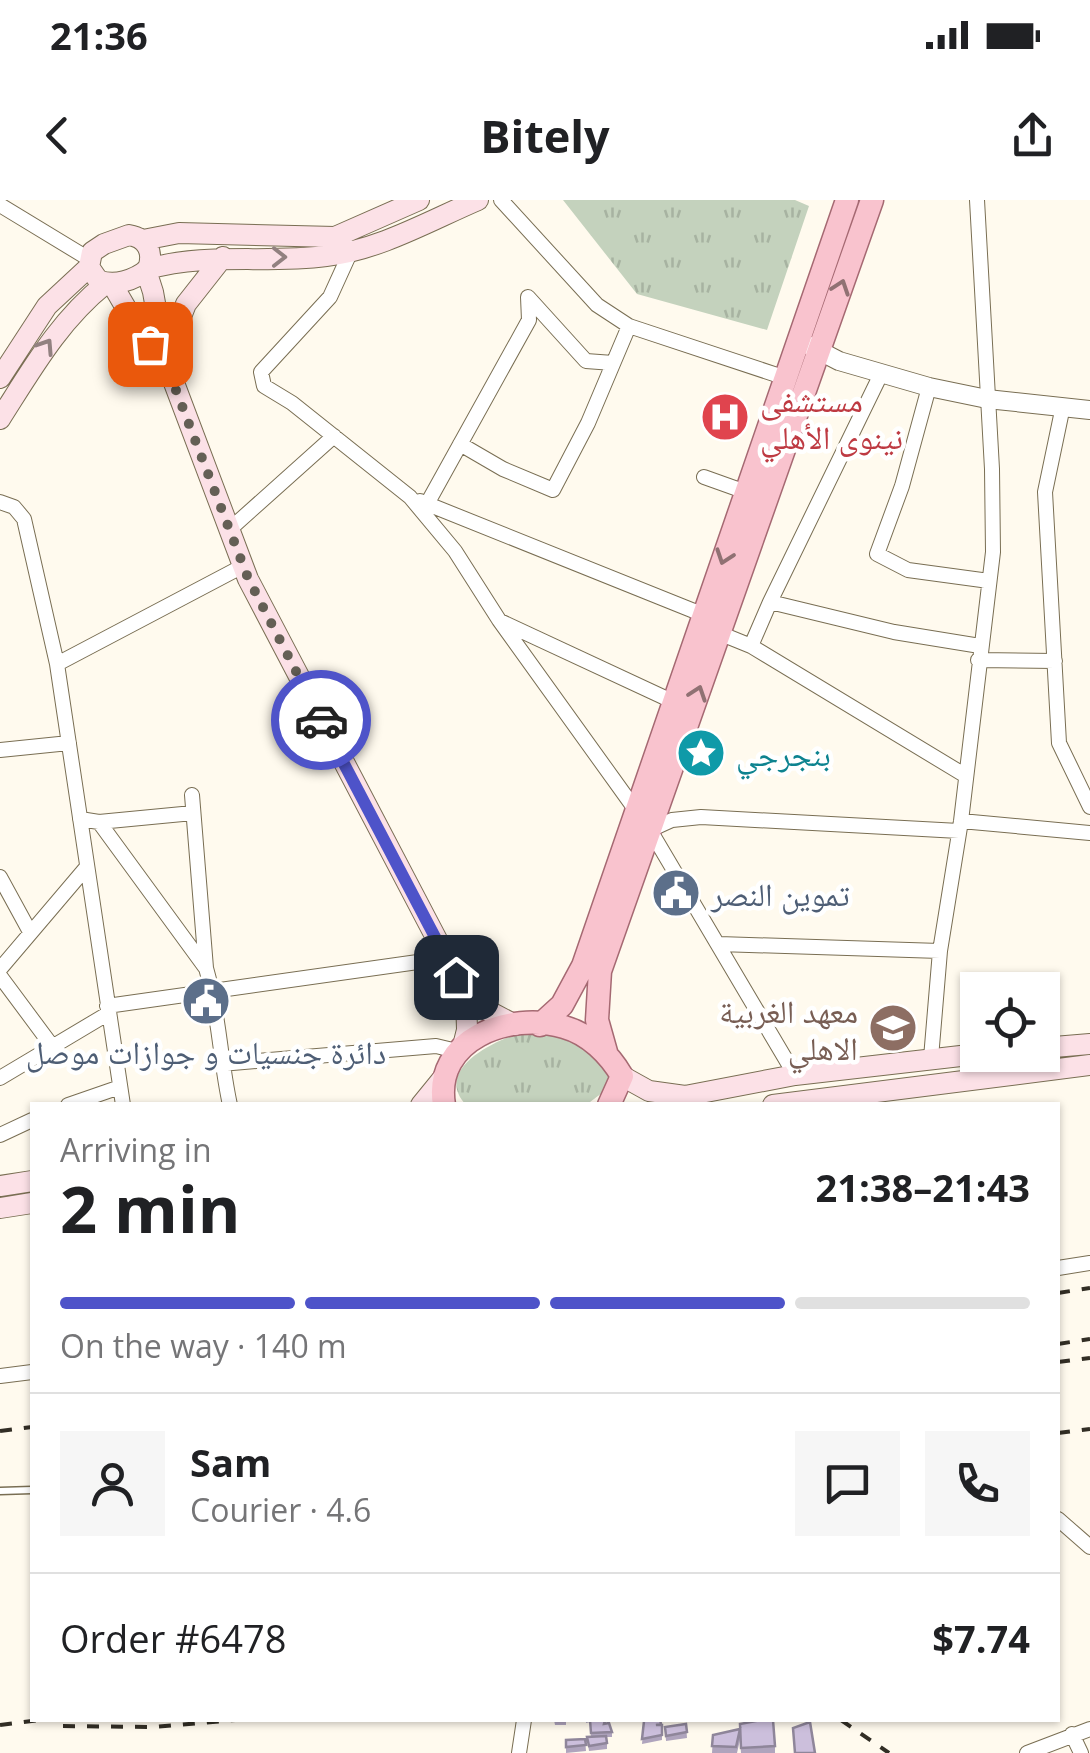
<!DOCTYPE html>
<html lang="en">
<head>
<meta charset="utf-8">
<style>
	body { margin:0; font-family:"Open Sans","Noto Naskh Arabic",sans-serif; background:#f6f6f6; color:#202124; height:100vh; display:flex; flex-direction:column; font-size:38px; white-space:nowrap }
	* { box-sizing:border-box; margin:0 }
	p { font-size:32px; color:#757577 }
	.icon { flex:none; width:55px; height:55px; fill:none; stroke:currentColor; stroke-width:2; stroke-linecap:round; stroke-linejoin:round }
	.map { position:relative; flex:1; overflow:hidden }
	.drawer { position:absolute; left:30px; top:902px; width:1030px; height:620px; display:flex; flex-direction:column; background:#fff; border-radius:0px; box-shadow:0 2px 8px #0004 }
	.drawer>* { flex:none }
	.controls { position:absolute; left:960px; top:772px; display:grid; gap:20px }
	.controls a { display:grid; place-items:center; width:100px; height:100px; border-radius:0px; background:#fff; box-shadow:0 2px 8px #0004; font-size:50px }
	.pin { position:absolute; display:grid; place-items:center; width:85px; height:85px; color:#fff; margin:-42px; border-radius:20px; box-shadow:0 5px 15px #0006 }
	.courier { position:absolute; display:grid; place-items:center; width:100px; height:100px; margin:-50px; border:8px solid #4e53c9; border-radius:50%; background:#fff; color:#222; box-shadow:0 2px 12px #0007 }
	.summary em { font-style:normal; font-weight:700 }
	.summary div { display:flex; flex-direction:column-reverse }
	.summary { display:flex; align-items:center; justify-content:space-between; height:170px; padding:0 30px }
	h1 { font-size:65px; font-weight:700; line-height:75px }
	.bar { display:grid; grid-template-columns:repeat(4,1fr); gap:15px 10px; align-content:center; height:120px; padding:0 30px }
	.bar i { height:12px; border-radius:8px; background:#e0e0e0 }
	.bar .active { background:#4e53c9 }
	.bar p { grid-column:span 4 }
	.line { display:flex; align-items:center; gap:25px; padding:0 30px; border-top:2px solid #e0e0e0 }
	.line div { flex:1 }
	.round { display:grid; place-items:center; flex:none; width:105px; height:105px; border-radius:0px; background:#f6f6f6 }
	.status { display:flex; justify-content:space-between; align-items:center; height:70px; padding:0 50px; background:#fff; direction:ltr }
	.status svg { height:28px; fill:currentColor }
	header { display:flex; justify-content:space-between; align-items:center; height:130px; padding:0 30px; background:#fff; font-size:45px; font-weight:700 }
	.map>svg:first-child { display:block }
	.grass { fill:url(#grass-tufts) }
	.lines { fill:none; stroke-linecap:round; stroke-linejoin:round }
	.service-casing { stroke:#796e53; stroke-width:9 }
	.minor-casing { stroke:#796e53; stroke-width:16 }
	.tertiary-casing { stroke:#796e53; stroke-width:20 }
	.secondary-casing { stroke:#796e53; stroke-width:22 }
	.primary-casing { stroke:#a56972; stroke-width:25 }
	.service { stroke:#fff; stroke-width:6 }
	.minor { stroke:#fff; stroke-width:14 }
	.tertiary { stroke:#fff; stroke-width:18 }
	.secondary { stroke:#fce1e7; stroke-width:20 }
	.primary { stroke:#f9c3ce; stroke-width:22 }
	.rail { stroke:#322e25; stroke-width:4; stroke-dasharray:12 12; stroke-linecap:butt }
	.wall { fill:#afa4bd }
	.building { fill:#ccbfdc; stroke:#8f869a; stroke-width:2.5 }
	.oneway { stroke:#928180 }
	.oneway2 { stroke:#907173 }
	.done { stroke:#645f55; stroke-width:10; stroke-dasharray:0 18 }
	.route { stroke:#4e53c9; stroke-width:12 }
	.labels { text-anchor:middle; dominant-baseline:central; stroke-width:9; stroke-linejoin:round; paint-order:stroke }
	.health-label { font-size:32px; fill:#be3a42; stroke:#fff; text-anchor:start }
	.culture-label { font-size:32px; fill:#0d838f; stroke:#fff; text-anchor:start }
	.service-label { font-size:32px; fill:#4e5e75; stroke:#fff; text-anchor:start }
	.education-label { font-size:32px; fill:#785e54; stroke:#fff; text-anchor:end }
</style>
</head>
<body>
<div class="status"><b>21:36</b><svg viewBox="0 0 49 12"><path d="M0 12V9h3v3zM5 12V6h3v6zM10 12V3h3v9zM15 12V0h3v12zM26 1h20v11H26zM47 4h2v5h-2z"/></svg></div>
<header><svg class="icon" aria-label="back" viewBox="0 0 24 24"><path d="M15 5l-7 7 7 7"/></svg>Bitely<svg class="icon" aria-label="share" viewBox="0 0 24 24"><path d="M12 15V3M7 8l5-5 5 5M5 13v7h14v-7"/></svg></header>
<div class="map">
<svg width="1090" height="1553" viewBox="0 0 1090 1553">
	<defs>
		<pattern id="grass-tufts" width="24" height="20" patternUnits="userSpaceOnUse" patternTransform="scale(2.5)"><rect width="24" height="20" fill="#c4d2bd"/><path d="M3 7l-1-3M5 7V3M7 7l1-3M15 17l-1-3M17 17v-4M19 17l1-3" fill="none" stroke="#a7b3a1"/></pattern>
	</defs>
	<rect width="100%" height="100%" fill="#fffaee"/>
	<path class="grass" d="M563,0h232l14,6 -42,124 -130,-36z
		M524,832c44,-1 57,11 86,41v9l-8,11 -16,12h-120c-34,-36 31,-66 58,-73z"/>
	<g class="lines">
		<g class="service-casing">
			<path id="service" d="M0,1291l32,-1"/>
		</g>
		<g class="minor-casing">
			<path id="minor" d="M501,0l96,105 32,21 157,52
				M0,5l89,54
				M349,47l1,6 -20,44 -69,75 3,14 28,17 118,94 45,54 44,69 151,210 145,245
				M929,187l-27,99 -25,68 31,16 81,11
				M1063,206l-18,86 14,251 31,64
				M460,244l43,25 50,21 35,-67 41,-97
				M704,277l42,15
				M420,301l284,114
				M0,302l14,5 10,12 33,145
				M427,304l102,-184 -1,-23 58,64 27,2
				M229,330l105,-94
				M770,402l111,-228
				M500,421l174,81
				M719,433l32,13 215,130
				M751,446l19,-44 124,30 86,14
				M978,460l77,1
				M0,550l69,-7
				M192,595l14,173c13,44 14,92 24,137
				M80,619l19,3 94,-9
				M961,621l129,12
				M99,622l106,145
				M650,630l22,-10 29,-3 258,14
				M0,677l30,55
				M719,744l221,7
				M0,769l85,-100
				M0,776l52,70
				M107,806l339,-48
				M931,858l9,-107 21,-130 32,-269 -1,-83 -15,-269
				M221,864l215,-18 21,5
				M0,878l109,-65
				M68,905l52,-18
				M123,905l-66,-441 186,-98
				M0,935l32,-15
				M1058,1068l32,-5
				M0,1176l32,-4
				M1058,1319l32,28
				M1072,1534l9,19
				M519,1553l5,-33
				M1027,1553l63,-24"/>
		</g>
		<g class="tertiary-casing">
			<path id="tertiary" d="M810,146l29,15 90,26 58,12 103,11"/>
		</g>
		<g class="secondary-casing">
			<path id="secondary" d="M129,35c18,3 25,17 19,34 -13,11 -34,18 -50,11l-9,-13 3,-15 12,-8z
				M143,40l36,-7 156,4 84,-37
				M148,69c59,-17 118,-5 178,-13 53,-6 103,-35 152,-56
				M146,70l7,22 12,67 83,220 218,416 15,12 34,18
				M112,84l25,43 26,31
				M165,157l21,-53 37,-47
				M0,178l47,-72 42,-39
				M0,219c32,-50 59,-98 105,-135
				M463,846l4,-16 -1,-35
				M1042,848l48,-4
				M622,876l27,15 36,5 110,-21 183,-21
				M421,905l22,-27
				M773,905l317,-40
				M0,986l32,-5
				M0,1008l32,-5"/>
		</g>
		<g class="primary-casing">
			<path id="primary" d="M540,825l22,-20 21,-39 264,-766
				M606,852l-9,-32 3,-49 272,-771
				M444,905c-11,-66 65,-94 120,-78 25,7 45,27 58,49l-13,29"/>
		</g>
		<use href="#service" class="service"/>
		<use href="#minor" class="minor"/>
		<use href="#tertiary" class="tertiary"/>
		<use href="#secondary" class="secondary"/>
		<use href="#primary" class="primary"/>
		<path class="rail" d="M1058,1093l32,-5
			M1058,1144l32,-5
			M1058,1162l32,-4
			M0,1231l32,-4
			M1058,1233l32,-4
			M841,1520l48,33
			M0,1525l39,-5
			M63,1526l91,1 81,-7"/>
	</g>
	<path class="wall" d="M554,1520h12v5h-11z
		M586,1520h19l-1,4 8,8v5h-5v12l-18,2 -2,-14h4l-1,-15 -4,1z
		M644,1521l18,4v15l-20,4z
		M686,1524l1,14 -21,3 -1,-14z
		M740,1529l35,17v7h-34l-1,-13 -3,13h-25l1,-18z
		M585,1539l1,12 -20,2v-13z"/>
	<path class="building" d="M590,1520h15l-1,4 5,-1 3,9 -21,1z
		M649,1520h11l1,4 -5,1h6v10l-20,4 2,-18z
		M761,1520h12l2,26 -34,2 -1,-24z
		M810,1522l5,31h-20l-2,-25z
		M686,1524l1,8 -21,4 -1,-9z
		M740,1529l-4,18 -24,-1 1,-11z
		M606,1536l1,7 -18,3 -2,-9z
		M585,1539l1,6 -20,2v-7z"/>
	<defs><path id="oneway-chevron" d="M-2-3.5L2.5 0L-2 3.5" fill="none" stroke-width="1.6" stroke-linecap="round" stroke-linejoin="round" transform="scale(2.5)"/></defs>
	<g class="oneway">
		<use href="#oneway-chevron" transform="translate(279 57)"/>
		<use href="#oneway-chevron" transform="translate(46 146) rotate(-57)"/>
	</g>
	<g class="oneway2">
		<use href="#oneway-chevron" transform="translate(841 87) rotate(-71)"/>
		<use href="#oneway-chevron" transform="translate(724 357) rotate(109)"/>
		<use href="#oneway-chevron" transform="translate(698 493) rotate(-71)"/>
	</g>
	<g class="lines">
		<path class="done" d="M150,144l14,15 84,219 73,142"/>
		<path class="route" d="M321,520l135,257"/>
	</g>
	<defs>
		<g id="hospital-disc" transform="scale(2.5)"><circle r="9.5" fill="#e0444e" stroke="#fff"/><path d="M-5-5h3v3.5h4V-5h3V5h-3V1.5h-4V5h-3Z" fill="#fff"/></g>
		<g id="sight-disc" transform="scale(2.5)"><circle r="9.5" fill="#0f9aa8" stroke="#fff"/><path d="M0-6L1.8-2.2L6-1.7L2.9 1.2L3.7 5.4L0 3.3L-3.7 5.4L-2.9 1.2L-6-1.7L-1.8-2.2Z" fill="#fff"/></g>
		<g id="civic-disc" transform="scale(2.5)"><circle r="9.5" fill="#5c6f8a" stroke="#fff"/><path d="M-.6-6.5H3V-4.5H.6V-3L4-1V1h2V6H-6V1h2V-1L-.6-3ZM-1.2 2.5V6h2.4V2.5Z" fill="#fff"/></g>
		<g id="school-disc" transform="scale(2.5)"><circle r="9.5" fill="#8d6e63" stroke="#fff"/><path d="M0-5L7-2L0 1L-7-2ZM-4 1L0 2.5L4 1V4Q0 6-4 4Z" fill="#fff"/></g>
	</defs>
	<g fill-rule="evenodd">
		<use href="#hospital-disc" x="725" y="217"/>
		<use href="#sight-disc" x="701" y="553"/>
		<use href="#civic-disc" x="676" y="693"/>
		<use href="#civic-disc" x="206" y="801"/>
		<use href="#school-disc" x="893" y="828"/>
	</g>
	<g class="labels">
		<g class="health-label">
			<text x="760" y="199">مستشفى<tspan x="760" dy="37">نينوى الأهلي</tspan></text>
		</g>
		<g class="culture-label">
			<text x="736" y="553">بنجرجي</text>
		</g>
		<g class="service-label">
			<text x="711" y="693">تموين النصر</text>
			<text x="206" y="851" text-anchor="middle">دائرة جنسيات و جوازات موصل</text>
		</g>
		<g class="education-label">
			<text x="858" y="810">معهد الغربية<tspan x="858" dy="37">الاهلي</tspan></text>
		</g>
	</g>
</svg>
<div class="controls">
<a><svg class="icon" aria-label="locate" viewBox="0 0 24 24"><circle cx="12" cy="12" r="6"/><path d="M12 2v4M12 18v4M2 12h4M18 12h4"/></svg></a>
</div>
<div class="pin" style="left:150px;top:144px;background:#ea580c"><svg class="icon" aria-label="bag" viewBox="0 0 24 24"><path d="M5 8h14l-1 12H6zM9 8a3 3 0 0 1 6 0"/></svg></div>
<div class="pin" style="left:456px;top:777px;background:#1f2937"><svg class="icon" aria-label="home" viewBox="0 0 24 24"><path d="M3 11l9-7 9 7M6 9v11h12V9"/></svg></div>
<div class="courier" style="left:321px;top:520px"><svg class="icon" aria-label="car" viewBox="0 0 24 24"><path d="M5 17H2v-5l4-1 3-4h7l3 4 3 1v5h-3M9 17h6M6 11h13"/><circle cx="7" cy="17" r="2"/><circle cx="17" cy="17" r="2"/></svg></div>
<section class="drawer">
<div class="summary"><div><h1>2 min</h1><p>Arriving in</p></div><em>21:38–21:43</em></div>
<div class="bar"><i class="active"></i><i class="active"></i><i class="active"></i><i></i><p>On the way · 140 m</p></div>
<div class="line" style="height:180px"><a class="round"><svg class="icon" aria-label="person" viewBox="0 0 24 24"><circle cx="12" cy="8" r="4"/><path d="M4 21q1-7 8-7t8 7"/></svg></a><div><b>Sam</b><p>Courier · 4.6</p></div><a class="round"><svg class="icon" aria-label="chat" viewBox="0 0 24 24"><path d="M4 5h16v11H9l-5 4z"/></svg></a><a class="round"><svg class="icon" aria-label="phone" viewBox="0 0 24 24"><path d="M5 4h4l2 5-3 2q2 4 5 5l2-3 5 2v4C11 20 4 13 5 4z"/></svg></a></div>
<div class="line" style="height:130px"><div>Order #6478</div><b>$7.74</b></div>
</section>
</div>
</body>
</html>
